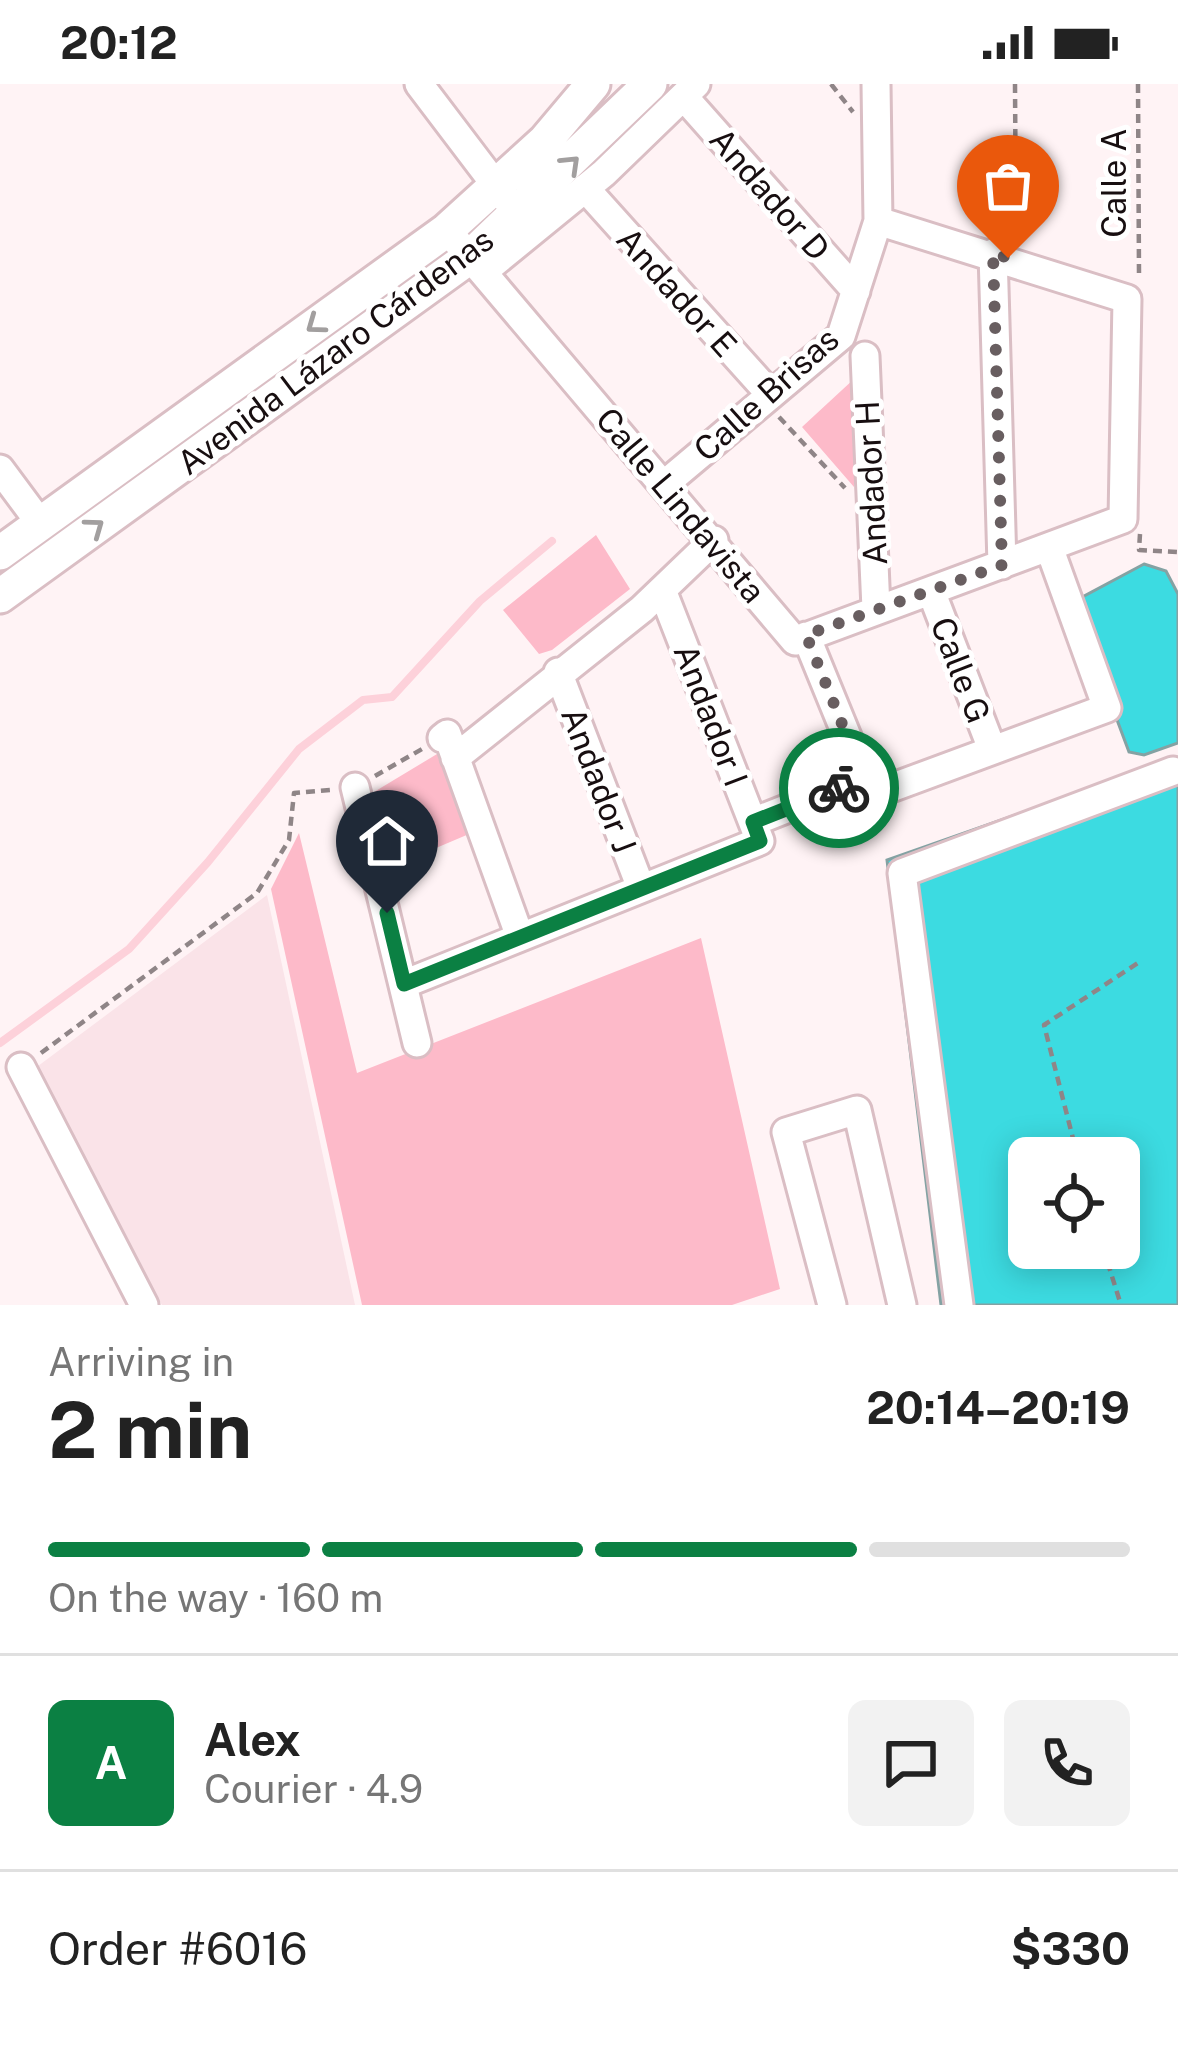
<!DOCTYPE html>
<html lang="en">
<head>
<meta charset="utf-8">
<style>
	body { margin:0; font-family:"Public Sans",sans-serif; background:#f2f2f2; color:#222; height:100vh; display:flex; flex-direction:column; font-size:45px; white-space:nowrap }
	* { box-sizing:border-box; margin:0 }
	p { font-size:39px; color:#767676 }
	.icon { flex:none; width:66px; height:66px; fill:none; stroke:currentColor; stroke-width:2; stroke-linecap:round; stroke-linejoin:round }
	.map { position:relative; height:1221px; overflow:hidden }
	.side { display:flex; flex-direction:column; background:#fff; flex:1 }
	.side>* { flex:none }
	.fabs { position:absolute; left:1008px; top:1053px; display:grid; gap:24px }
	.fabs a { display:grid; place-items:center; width:132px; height:132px; border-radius:18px; background:#fff; box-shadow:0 6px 30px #0003; font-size:60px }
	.pin { position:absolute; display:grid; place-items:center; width:102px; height:102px; color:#fff; margin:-123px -51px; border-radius:50% 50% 50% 0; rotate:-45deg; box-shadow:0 0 12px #0007 }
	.pin .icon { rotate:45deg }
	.courier { position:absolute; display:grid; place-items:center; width:120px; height:120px; margin:-60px; border:9px solid #0b8043; border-radius:50%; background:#fff; color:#222; box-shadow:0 3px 15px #0007 }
	.overview em { font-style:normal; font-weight:700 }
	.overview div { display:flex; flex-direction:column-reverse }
	.overview { display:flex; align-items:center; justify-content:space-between; height:204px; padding:0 48px }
	h1 { font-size:78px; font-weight:700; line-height:90px }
	.bar { display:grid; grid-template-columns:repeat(4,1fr); gap:18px 12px; align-content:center; height:144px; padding:0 48px }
	.bar i { height:15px; border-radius:9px; background:#e0e0e0 }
	.bar .current { background:#0b8043 }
	.bar p { grid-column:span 4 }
	.line { display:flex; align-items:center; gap:30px; padding:0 48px; border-top:3px solid #e0e0e0 }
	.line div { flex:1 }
	.round { display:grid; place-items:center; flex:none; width:126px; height:126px; border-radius:18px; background:#f2f2f2 }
	.status { display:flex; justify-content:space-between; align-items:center; height:84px; padding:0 60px; background:#fff; direction:ltr }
	.status svg { height:33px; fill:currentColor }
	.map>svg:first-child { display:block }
	.built { fill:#fae3e8 }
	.green { fill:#fdbac9 }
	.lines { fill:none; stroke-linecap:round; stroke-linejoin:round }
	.stream { stroke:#fdd1da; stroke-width:8 }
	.building { fill:#3cdbe1; stroke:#84a2a3; stroke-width:3; fill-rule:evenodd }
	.minor-casing { stroke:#dabec4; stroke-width:33 }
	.major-casing { stroke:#dabec4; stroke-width:39 }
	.path { stroke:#8f8587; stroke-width:4.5; stroke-dasharray:9 6; stroke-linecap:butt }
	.minor { stroke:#fff; stroke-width:27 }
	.major { stroke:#fff; stroke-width:33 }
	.oneway { stroke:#a29f9f }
	.done { stroke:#685e60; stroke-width:12; stroke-dasharray:0 21.6 }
	.route { stroke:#0b8043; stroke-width:15 }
	.labels { text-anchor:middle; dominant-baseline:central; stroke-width:10; stroke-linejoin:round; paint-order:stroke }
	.street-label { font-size:33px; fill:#170e10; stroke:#fff }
</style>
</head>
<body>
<div class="status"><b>20:12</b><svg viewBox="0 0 49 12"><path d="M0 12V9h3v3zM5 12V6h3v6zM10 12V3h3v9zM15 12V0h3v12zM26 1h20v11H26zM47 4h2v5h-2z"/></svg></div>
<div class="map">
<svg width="1178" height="1221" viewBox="0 0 1178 1221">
	<rect width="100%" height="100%" fill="#fff3f5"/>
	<path class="built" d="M267,811l88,410h-193l-132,-233z"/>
	<path class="green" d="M855,294l-1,109 -52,-60z
		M596,451l34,54 -78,61 -13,4 -36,-44z
		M447,664l22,86 -80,34 -20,-73z
		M299,749l58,240 344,-135 79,351 -48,16h-370l-91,-416z"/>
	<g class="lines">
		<path class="stream" d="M0,959l129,-94 79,-87 91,-113 64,-49 29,-3 88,-96 72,-60"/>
	</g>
	<path class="building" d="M1144,480l22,7 12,23v149l-34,12 -15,-3 -56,-150z
		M1178,674v547h-237l-54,-445zM1029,1074h90v90h-90z"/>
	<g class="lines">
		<g class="minor-casing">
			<path id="minor" d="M419,0l88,116
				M684,13l172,194
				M585,104l186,207
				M447,146l348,411 328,-122 4,-220 -249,-78
				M993,169l9,312
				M484,187l120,-98 92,-89
				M865,272l11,253
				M0,385l40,54
				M666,399l175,-147 37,-115 -2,-137
				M931,507l61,158
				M806,552l58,142
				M558,588l83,216
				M442,654l5,-4 73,203
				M455,674l187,-149 72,-69
				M355,703l62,256
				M753,738l111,-44 24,11 219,-81 -58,-161
				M404,900l356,-143 -98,-251
				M21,983l123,238
				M832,1221l-46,-173 71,-22 45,195
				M959,1221l-57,-432 271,-102"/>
		</g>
		<g class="major-casing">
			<path id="major" d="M0,469l447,-323 98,-89 48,-57
				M0,512l471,-340 179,-172"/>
		</g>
		<path class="path" d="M831,0l22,28
			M1015,0l1,156
			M1138,0l1,192
			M779,333l66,71
			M1140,450l-1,16 39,2
			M375,692l47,-27
			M41,969l216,-160 32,-53 5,-47 36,-3
			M1078,1074l-34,-133 97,-64
			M1103,1164l18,57"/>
		<use href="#minor" class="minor"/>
		<use href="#major" class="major"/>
	</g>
	<defs><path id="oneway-chevron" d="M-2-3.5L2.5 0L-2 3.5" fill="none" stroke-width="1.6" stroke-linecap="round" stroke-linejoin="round" transform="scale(3)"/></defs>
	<g class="oneway">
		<use href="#oneway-chevron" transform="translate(571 80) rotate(-44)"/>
		<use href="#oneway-chevron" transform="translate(315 241) rotate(144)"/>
		<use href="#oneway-chevron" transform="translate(95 443) rotate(-36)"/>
	</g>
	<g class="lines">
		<path class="done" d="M839,704l25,-10 -58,-143 196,-70 -9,-312 15,5"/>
		<path class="route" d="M387,829l17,71 356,-143 -7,-19 86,-34"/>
	</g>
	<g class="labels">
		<g class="street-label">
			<text transform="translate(1114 99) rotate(-90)">Calle A</text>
			<text transform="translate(770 110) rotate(49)">Andador D</text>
			<text transform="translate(677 208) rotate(48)">Andador E</text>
			<text transform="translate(335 267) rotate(-37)">Avenida Lázaro Cárdenas</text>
			<text transform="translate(766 310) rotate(-42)">Calle Brisas</text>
			<text transform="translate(871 399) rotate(-93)">Andador H</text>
			<text transform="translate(681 421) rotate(50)">Calle Lindavista</text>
			<text transform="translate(961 586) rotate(69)">Calle G</text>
			<text transform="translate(711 631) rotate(69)">Andador I</text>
			<text transform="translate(599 696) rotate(69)">Andador J</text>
		</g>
	</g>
</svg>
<div class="fabs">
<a><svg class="icon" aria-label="locate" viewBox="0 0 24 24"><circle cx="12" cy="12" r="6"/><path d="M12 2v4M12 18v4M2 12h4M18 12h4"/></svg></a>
</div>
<div class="pin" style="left:1008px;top:174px;background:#ea580c"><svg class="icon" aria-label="bag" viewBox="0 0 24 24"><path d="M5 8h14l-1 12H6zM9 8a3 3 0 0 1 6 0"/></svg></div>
<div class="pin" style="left:387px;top:829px;background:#1f2937"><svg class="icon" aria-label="home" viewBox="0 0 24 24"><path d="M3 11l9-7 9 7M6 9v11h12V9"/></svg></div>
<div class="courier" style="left:839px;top:704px"><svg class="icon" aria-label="bike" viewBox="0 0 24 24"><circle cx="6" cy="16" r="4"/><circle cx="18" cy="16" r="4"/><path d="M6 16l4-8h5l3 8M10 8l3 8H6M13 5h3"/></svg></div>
</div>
<section class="side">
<div class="overview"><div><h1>2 min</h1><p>Arriving in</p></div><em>20:14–20:19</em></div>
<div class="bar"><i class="current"></i><i class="current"></i><i class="current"></i><i></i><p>On the way · 160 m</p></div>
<div class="line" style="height:216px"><b class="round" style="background:#0b8043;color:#fff">A</b><div><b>Alex</b><p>Courier · 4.9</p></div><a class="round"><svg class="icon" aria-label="chat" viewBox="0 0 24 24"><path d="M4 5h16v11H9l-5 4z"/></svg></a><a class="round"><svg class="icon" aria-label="phone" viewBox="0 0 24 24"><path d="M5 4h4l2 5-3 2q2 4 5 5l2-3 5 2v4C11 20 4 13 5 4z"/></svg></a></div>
<div class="line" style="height:156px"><div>Order #6016</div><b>$330</b></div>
</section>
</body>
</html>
